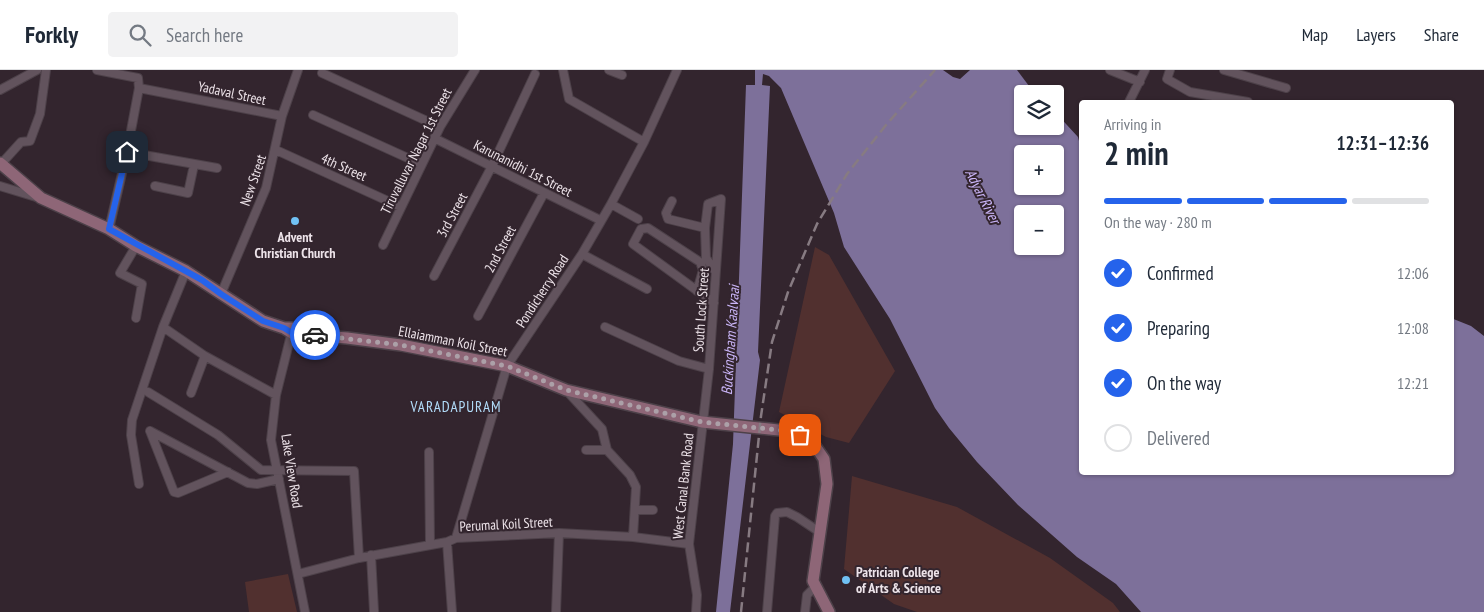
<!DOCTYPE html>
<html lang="en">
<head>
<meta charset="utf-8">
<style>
	body { margin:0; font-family:"PT Sans Narrow",sans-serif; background:#f2f2f3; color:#1f2937; height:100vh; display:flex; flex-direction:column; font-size:19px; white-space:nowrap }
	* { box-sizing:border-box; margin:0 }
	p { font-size:16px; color:#747a83 }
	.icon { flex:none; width:28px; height:28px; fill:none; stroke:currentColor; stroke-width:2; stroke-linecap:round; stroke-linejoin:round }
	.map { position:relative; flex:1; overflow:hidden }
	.drawer { position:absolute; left:1079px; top:30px; width:375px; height:375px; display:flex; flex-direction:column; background:#fff; border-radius:5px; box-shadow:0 1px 4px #0004 }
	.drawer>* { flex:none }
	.fabs { position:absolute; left:1014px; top:15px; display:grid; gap:10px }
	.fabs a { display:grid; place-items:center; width:50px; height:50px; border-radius:5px; background:#fff; box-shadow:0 1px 4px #0004; font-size:25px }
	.pin { position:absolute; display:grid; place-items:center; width:42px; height:42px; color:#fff; margin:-21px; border-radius:10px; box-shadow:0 2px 8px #0006 }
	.courier { position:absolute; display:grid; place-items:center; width:50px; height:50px; margin:-25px; border:4px solid #2563eb; border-radius:50%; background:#fff; color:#222; box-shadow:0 1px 6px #0007 }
	.headline em { font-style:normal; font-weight:600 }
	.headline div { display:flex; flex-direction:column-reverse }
	.headline { display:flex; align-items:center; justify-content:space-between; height:85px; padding:0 25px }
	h1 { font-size:32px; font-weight:600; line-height:38px }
	.bar { display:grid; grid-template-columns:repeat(4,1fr); gap:8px 5px; align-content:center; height:60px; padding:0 25px }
	.bar i { height:6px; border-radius:4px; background:#e0e1e3 }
	.bar .current { background:#2563eb }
	.bar p { grid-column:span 4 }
	ol { padding:0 25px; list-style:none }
	li { display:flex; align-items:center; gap:15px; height:55px }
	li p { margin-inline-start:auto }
	li .icon { padding:5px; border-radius:50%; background:#2563eb; color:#fff; stroke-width:4 }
	li:last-child { color:#747a83 }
	li i { width:28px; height:28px; border:2px solid #e0e1e3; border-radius:50% }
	header { display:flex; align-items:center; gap:30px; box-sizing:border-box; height:70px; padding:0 25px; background:#fff; border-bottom:1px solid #e0e1e3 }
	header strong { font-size:24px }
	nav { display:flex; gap:28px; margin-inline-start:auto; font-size:18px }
	.search { width:350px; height:45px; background:#f2f2f3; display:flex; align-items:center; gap:12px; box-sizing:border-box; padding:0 18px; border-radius:5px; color:#747a83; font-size:19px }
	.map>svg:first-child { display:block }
	.green { fill:#51302f }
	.water { fill:#7d709a; fill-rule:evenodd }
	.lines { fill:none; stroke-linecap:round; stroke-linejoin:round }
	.street-casing { stroke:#4d4149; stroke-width:10 }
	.secondary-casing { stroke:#4d4149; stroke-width:14 }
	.street { stroke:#62535d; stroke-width:8 }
	.secondary { stroke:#8e6677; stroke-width:11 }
	.rail { stroke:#877b82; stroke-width:2.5; stroke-dasharray:10 5; stroke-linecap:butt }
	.done { stroke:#aca0a8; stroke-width:5; stroke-dasharray:0 9 }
	.route { stroke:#2563eb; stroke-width:6 }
	.poi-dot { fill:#70c1f4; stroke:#33252e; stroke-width:2 }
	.labels { text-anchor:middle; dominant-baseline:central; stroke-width:4; stroke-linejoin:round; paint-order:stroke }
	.street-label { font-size:14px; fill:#ede3e9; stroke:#33252e }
	.poi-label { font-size:14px; font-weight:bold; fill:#ede3e9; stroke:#33252e }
	.water-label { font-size:15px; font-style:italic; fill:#cab5f8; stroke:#33252e }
	.neighbourhood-label { font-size:15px; letter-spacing:1px; fill:#b2dcf9; stroke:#33252e }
</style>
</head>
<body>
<header>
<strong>Forkly</strong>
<div class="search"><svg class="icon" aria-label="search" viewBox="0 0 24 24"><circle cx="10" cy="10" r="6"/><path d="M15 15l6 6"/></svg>Search here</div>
<nav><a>Map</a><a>Layers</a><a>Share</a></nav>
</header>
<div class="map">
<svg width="1484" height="542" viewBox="0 0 1484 542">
	<rect width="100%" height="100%" fill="#33252e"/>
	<path class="green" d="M815,177l14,8 66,116 -46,72 -23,-6 -47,-25z
		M852,406l105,31 93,51 63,45 7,9h-203l-23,-8 -50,-35z
		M288,504l9,38h-48l-4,-30z"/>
	<path class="water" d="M755,0h188l10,7 7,2 10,-9h47l18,24h-13v32h33v-14l23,25 3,12v323h370v-154l20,8 13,10v276h-343l-25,-28 -39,-27 -59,-52 -41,-43 -28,-34 -14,-20 -45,-89 -46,-72 -10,-34 -53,-125 -12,-12 -6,-2 -1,11 8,1 -12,266 2,8 -30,252h-14l17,-168 13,-359h9zM1022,84h33v32h-33zM1022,144h33v32h-33z"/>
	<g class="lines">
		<g class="street-casing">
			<path id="street" d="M97,0l41,8 1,10 143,28
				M563,0l6,29 75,43
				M609,0l13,5
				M1110,0l30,12
				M1170,0l-3,9 23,13 58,10
				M1224,0l62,18
				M322,3l118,54
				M0,20l37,-20
				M1129,32l16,-32
				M313,45l108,49
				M434,68l166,82
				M276,80l125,57
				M127,82l90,16
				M1,94l20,-22 9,-1 10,-27 6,-44
				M0,116l36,11
				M155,116l33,7 6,-28
				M672,131l-6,12 2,6 37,9 1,30 9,13
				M611,134l27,15
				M109,159l18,-77 12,-64
				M383,175l57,-118 35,-57
				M136,176l-16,27 22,11 -6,34
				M582,184l65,35
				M434,206l58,-110 43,-92
				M697,221l6,-21 -3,-8 -52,-34 -7,1 -8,15 81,59
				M221,224l45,-106 16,-72 16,-46
				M478,246l66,-123
				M163,257l42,29 71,39
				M605,257l74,34 30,8
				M291,265l-15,60 -5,45 34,172
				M566,320l36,39 5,21 23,25 6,12 -3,50
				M148,322l70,43 43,35 93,1 5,87
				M191,323l14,-37
				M150,361l98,52 9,1 22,-5
				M150,361l24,61 4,1 50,-21
				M586,380h21
				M429,382l1,91
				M139,414l-8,-49 1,-15 31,-93 23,-56
				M635,440h18
				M456,468l51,-172 75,-112 29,-50 33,-62 33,-72
				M447,472l5,70
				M371,485l3,56
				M298,504l61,-16 88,-16 9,-4 103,-5 74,4 56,7
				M556,542l3,-79
				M696,542l1,-17 -8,-51 20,-175 12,-170 -13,5 -3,24
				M767,542l8,-96 2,-3 10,-1 10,5 24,16
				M805,542l2,-17 8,-8"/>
		</g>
		<g class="secondary-casing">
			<path id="secondary" d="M0,93l41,35 68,31 27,17 50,25 77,50 21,7h8
				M284,258l13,8 13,-1 37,3 54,7 106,21 59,24 136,32 86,9 23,9 13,19 3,25 -14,97 16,31"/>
		</g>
		<use href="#street" class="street"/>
		<use href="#secondary" class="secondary"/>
		<path class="rail" d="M741,542l20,-196 11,-74 16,-50 29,-68 30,-50 39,-49 49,-55"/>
	</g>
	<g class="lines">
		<path class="done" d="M315,265l86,10 106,21 59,24 136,32 86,9 12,4"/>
		<path class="route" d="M127,82l-18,77 93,51 19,14 42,27 21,7 13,8 18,-1"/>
	</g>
	<g class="poi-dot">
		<circle cx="295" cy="151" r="5"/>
		<circle cx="846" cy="510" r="5"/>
	</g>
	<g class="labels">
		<g class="street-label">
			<text transform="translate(232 23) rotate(12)">Yadaval Street</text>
			<text transform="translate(416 81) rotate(-63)">Tiruvalluvar Nagar 1st Street</text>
			<text transform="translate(344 97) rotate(24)">4th Street</text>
			<text transform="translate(523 98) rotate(27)">Karunanidhi 1st Street</text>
			<text transform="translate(253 110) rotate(-71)">New Street</text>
			<text transform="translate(452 145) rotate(-62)">3rd Street</text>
			<text transform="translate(500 179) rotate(-62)">2nd Street</text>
			<text transform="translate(542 221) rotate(-57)">Pondicherry Road</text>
			<text transform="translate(701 240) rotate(-86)">South Lock Street</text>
			<text transform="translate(453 271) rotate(11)">Ellaiamman Koil Street</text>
			<text transform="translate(292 401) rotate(81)">Lake View Road</text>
			<text transform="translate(683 416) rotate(-84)">West Canal Bank Road</text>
			<text transform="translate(506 454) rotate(-3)">Perumal Koil Street</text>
		</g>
		<g class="poi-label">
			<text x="295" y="167">Advent<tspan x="295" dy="16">Christian Church</tspan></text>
			<text x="856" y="502" text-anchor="start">Patrician College<tspan x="856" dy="16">of Arts &amp; Science</tspan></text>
		</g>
		<g class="water-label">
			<text transform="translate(983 126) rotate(63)">Adyar River</text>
			<text transform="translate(730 270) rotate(-86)">Buckingham Kaalvaai</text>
		</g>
		<g class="neighbourhood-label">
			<text x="456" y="336">VARADAPURAM</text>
		</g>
	</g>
</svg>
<div class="fabs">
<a><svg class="icon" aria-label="layers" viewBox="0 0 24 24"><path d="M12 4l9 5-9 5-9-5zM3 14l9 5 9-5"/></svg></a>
<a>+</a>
<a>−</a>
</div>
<div class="pin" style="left:800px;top:365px;background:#ea580c"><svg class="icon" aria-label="bag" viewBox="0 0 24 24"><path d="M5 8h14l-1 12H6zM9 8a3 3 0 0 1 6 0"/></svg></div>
<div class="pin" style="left:127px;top:82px;background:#1f2937"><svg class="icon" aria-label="home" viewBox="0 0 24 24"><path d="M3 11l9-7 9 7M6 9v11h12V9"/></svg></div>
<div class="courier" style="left:315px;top:265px"><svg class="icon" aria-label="car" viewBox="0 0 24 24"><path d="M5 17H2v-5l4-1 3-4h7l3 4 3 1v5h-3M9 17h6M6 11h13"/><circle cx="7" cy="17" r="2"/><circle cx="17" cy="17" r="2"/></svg></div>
<section class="drawer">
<div class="headline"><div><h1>2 min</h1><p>Arriving in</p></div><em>12:31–12:36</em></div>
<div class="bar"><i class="current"></i><i class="current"></i><i class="current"></i><i></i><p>On the way · 280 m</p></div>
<ol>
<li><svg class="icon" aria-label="check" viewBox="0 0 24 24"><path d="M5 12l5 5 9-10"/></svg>Confirmed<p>12:06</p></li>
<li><svg class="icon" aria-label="check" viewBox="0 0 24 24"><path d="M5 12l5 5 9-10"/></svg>Preparing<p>12:08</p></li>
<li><svg class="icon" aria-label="check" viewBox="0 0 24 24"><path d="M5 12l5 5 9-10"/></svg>On the way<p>12:21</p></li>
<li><i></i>Delivered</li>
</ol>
</section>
</div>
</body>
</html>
